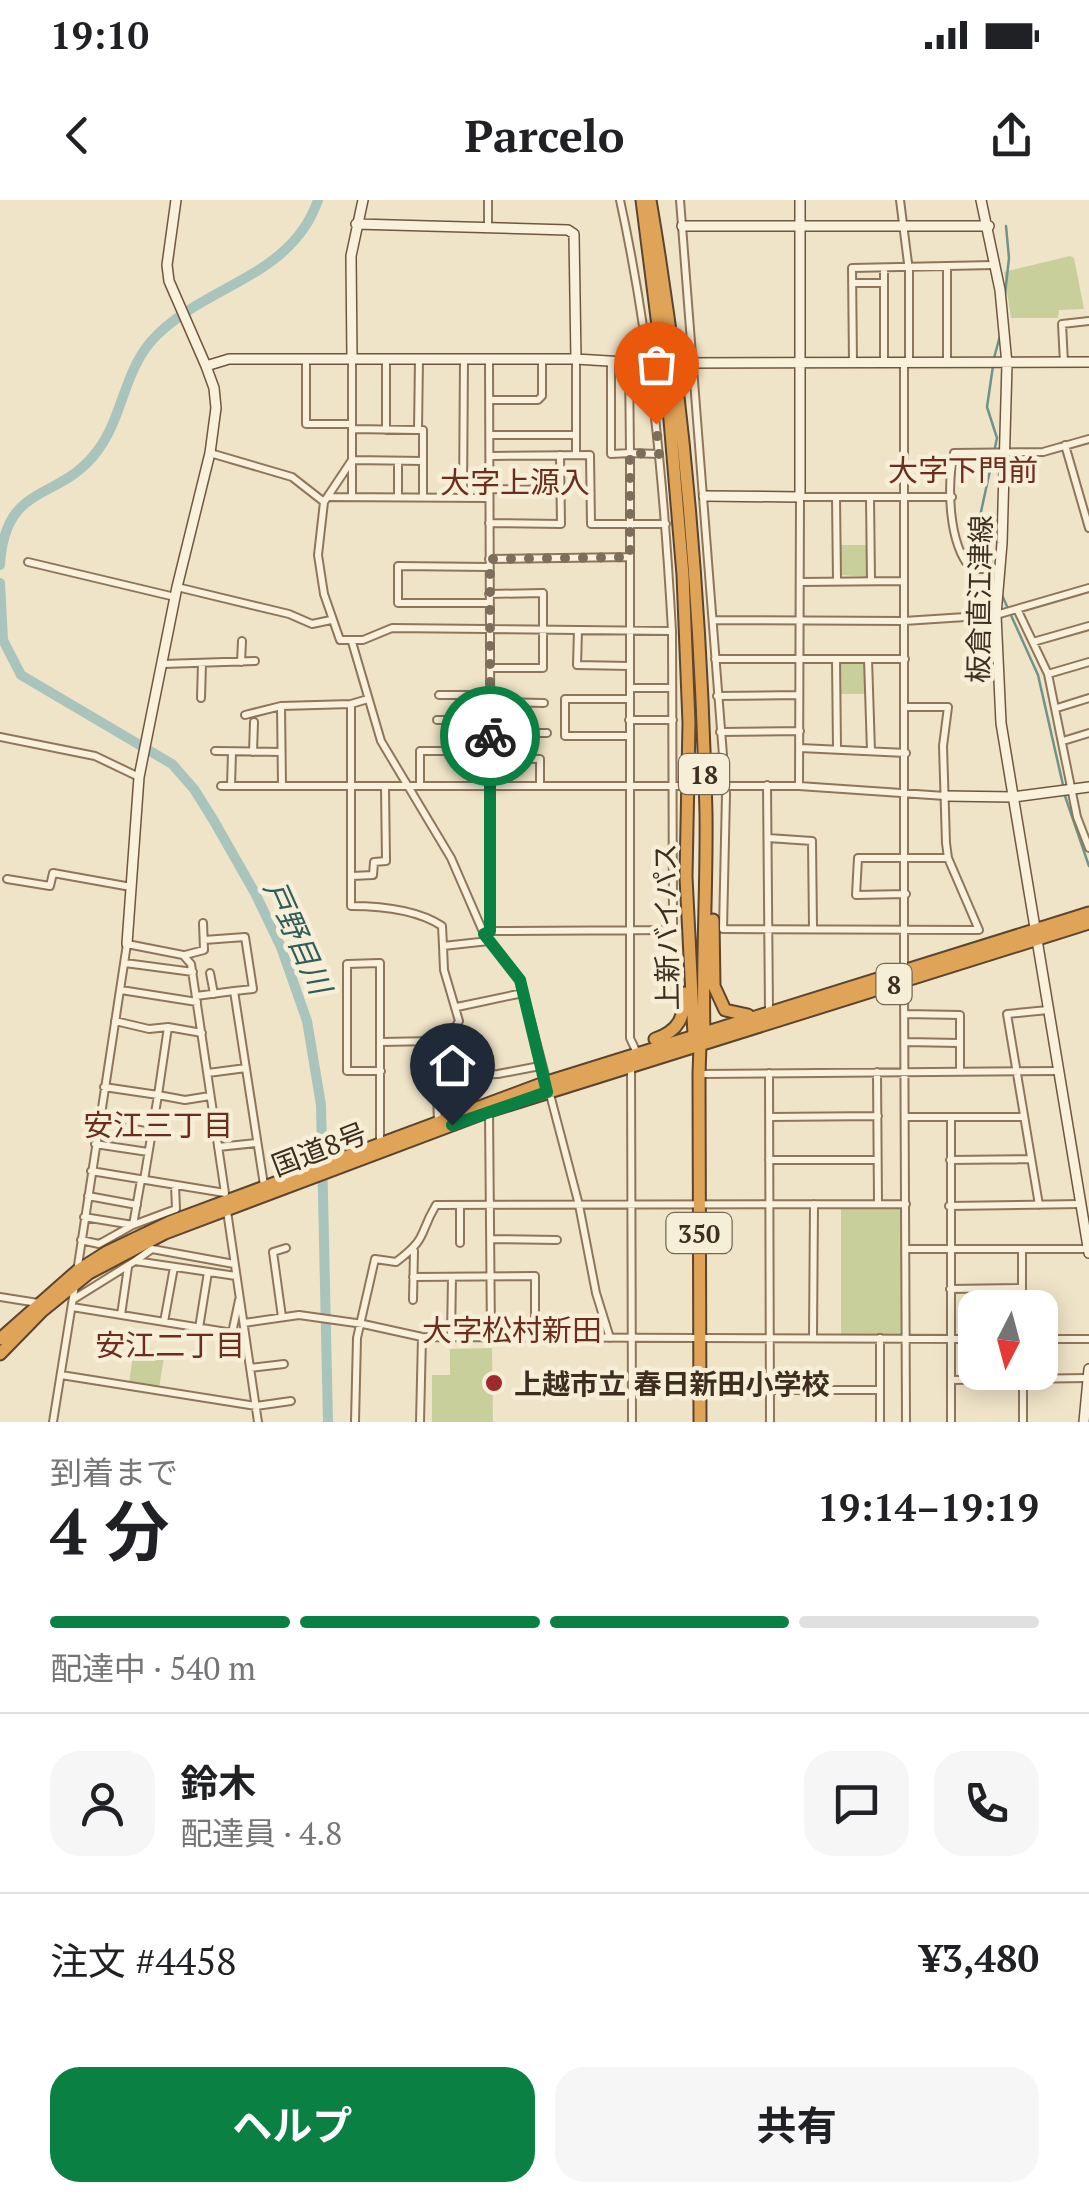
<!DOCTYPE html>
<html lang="ja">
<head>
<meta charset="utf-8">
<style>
	body { margin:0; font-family:"PT Serif","Noto Sans JP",serif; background:#f6f6f6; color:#202124; height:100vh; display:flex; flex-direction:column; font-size:38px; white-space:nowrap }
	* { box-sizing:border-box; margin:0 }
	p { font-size:32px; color:#757577 }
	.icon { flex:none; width:55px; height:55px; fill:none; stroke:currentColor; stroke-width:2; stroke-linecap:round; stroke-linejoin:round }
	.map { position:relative; height:1222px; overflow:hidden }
	.panel { display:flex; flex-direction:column; background:#fff; flex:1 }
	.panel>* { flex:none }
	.needle { width:65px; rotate:186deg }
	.controls { position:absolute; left:958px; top:1090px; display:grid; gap:20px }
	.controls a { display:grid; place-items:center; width:100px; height:100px; border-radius:20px; background:#fff; box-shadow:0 5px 25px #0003; font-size:50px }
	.pin { position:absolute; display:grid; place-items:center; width:85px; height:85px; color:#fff; margin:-102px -42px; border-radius:50% 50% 50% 0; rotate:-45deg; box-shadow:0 0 10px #0007 }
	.pin .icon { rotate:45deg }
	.courier { position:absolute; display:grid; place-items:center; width:100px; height:100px; margin:-50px; border:8px solid #0b8043; border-radius:50%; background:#fff; color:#222; box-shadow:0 2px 12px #0007 }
	.summary em { font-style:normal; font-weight:700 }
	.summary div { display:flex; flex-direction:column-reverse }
	.summary { display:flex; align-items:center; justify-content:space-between; height:170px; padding:0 50px }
	h1 { font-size:65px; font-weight:700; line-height:75px }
	.bar { display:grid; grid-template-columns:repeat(4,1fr); gap:15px 10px; align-content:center; height:120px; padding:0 50px }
	.bar i { height:12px; border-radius:8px; background:#e0e0e0 }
	.bar .selected { background:#0b8043 }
	.bar p { grid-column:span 4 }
	.line { display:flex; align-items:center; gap:25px; padding:0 50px; border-top:2px solid #e0e0e0 }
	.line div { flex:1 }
	.round { display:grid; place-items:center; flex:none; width:105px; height:105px; border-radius:30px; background:#f6f6f6 }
	.action { display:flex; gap:20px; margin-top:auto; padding:20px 50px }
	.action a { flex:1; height:115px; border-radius:30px; background:#0b8043; color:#fff; font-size:40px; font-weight:700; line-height:115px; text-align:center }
	.action a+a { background:#f6f6f6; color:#202124 }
	.status { display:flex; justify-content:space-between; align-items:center; height:70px; padding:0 50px; background:#fff; direction:ltr }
	.status svg { height:28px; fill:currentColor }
	header { display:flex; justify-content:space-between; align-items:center; height:130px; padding:0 50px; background:#fff; font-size:45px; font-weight:700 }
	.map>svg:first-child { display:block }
	.green { fill:#c9cf9b }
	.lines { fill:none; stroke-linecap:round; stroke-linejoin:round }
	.stream { stroke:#6f938a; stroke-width:2.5 }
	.river { stroke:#a9c4bc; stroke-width:10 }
	.street-casing { stroke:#8d765c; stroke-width:10 }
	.secondary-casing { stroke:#6f573f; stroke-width:12 }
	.highway-casing { stroke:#5b4430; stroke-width:15 }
	.street { stroke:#faf1dc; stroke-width:6 }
	.secondary { stroke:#faf1dc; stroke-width:9 }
	.highway { stroke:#e0a458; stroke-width:11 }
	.done { stroke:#7c6e5b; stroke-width:10; stroke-dasharray:0 18 }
	.route { stroke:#0b8043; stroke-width:12 }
	.poi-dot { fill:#9e2a2b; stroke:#f7eed8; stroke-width:4 }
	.labels { text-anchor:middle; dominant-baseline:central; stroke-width:9; stroke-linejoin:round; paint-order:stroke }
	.shield { fill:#f7eed8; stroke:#756857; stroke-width:2.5 }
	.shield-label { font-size:25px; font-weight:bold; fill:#3d2e20 }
	.street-label { font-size:28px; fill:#3d2e20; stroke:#f7eed8 }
	.poi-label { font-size:28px; font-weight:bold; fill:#3d2e20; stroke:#f7eed8; text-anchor:start }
	.neighbourhood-label { font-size:30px; fill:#6b2e1e; stroke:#f7eed8 }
	.water-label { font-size:30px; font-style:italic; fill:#2f5d5a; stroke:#f7eed8 }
</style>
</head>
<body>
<div class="status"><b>19:10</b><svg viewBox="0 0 49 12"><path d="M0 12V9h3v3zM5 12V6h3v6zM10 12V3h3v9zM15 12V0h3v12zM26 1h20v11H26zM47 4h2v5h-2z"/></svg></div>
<header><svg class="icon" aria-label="back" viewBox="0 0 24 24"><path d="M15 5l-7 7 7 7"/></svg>Parcelo<svg class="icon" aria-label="share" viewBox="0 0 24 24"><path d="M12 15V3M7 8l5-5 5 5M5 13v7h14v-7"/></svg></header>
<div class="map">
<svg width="1089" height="1222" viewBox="0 0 1089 1222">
	<rect width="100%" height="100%" fill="#f0e4c8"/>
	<path class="green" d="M1070,56l4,2 10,51 -25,1 -1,8h-47l-7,-46z
		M839,345h28l-1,32 -26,-2z
		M865,461l2,33h-28v-30z
		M841,1008h62l1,128h-63z
		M134,1146l31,5 -6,37 -30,-4z
		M492,1148l1,74h-61v-47h18v-26z"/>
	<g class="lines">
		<path class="stream" d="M1005,94l4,-36 -3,-32
			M994,158l7,-26
			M993,166l-6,41 10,31 -18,83 17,55
			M1001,393l37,82 25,110
			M1064,593l25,73"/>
		<path class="river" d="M0,365c5,-85 60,-62 98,-115 26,-35 26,-83 59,-115 52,-51 135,-59 161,-135
			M0,383l3,57 18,35 151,89 22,25 20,32 41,72 26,54 26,74 14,84 7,317"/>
		<g class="street-casing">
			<path id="street" d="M680,0l46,594 -3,135 256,1 -31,-72 -2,-15 -3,-97 5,-39h-43
				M900,0l9,71v92
				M488,28v-28
				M884,68v95
				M852,83h32
				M306,159v65h46
				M352,159v101l-28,42 -6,53 6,39 16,46h23l29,-12 280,3c-8,-145 -21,-289 -52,-431
				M419,159l-1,71h5v67
				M489,159l2,572
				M576,159v96
				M611,161v93l19,-1 -1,-90
				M853,163l-1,-95 142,-3
				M947,163v-97
				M1064,163l-2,-39 27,-3
				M904,164v607
				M490,200h48l4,-4v-37
				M352,229l66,1
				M386,230v-71
				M490,235h86
				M1065,245l24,83
				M210,253l82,24 32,25
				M490,256l100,-1 1,69h75
				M398,262v35
				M489,289l72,1
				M330,297l159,1
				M352,297v-37l71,1
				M463,297l1,-138
				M836,297l1,83
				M870,297l1,83
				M489,323l72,1 -1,-69
				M630,357v-104l29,1
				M489,359l141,-2v481l7,15
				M28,362l147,35
				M1000,369h-29c-23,-26 -24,-84 -17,-116l89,-1 46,-13
				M800,382l103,-1
				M177,387l112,27 23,10 19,-4
				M489,394l54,-1v75h-53
				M489,403h-91v-37l91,1
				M1017,409l31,65 29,143 12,31
				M713,420l191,1 92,-6 93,-27
				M578,430l-1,35 53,1
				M352,442l29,99 70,117 33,76 36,46 59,225 17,88 14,45
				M1033,442l56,-16
				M715,459h190
				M836,459l1,90
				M868,459l3,92
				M241,462l1,-21
				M163,464l92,-3
				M1048,474l41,-12
				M630,488h42
				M439,495h51
				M717,496l82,-1
				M201,498l1,-35
				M368,499l-17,5v202c30,0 65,3 91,20l1,20 46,-5
				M629,499h-64v37h64
				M490,502l54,1
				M281,506l1,80
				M1057,508l32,-10
				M245,515l36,-9 70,-2
				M437,520h53
				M629,520h44
				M720,532l80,-1
				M490,533h57
				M0,537l95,19 44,21
				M1063,541l26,-8
				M800,548l106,5
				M215,551l66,1
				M253,552l1,-30
				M490,558l50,1v27
				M767,585l2,226
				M221,586h460
				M231,586l1,-34
				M420,586v-35h70
				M714,586h85l146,10
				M799,586l1,-289h152
				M768,638l44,3 1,87
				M352,676l21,-1 1,-13 12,-1 -1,-74
				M7,679l43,7 3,-13 78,14
				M906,694l-50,1 2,-37h90
				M490,731l183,-1 -1,-299
				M204,740l41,-3 8,52 -19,2
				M185,755l19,-5 -1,-27
				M125,763l68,9
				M210,773l4,21
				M904,781l2,441
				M121,790l76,12
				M196,796l38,-5 30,194
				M457,807l66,-14
				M905,814l55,1v56
				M115,821l34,8 19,-2
				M435,841l17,-8 7,-12 -15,-51 -1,-24
				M381,842l54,-1 3,80
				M906,842l53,1
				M631,866l1,356
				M877,872l1,132
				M208,873l38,-5
				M769,873l1,349
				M700,874l358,-3
				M438,876l60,-2 42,-8
				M104,887l54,8 10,-68 34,6
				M489,911l2,226
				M100,915l53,9
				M769,917l109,-1
				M906,917h117
				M951,917v305
				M380,942v-179l-33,1v107h34
				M95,944l53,8
				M218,947l39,-4
				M769,960h108
				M950,960l81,-1
				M91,971l134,22
				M144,980l14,-85 27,5 25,-4
				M88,996l49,9
				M1039,1005l-32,-191 41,-4
				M949,1006l132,-2
				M227,1011l31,211
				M84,1017l49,8 8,-45
				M491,1039l66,1
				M81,1040l18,4 34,-19 43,-16 -1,-24
				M460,1043v-37
				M906,1049h183
				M1022,1049v59
				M135,1061l17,-12 82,15
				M77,1072l50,-328 56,11 8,9 34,229
				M413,1077l122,-1v61
				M950,1089l72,-1
				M0,1097l38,6
				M74,1099l61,-38 101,15
				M413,1100l1,-49
				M72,1107l173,28
				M121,1115l7,-48
				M282,1117l-9,-65 13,-4
				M164,1122l10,-55
				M244,1123l55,-8 64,9 59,13 553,2
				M199,1128l9,-56
				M232,1133l7,-33
				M451,1137l1,-60
				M813,1137l1,-133
				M1040,1139h49
				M250,1168l34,-4
				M1023,1172v50
				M61,1175l195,31 35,-5
				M951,1180l137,-2
				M771,1190h109
				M53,1222l22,-137
				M355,1222l2,-84 18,-79 21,3c33,-25 22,-27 40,-57l470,-1
				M420,1222l2,-85
				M880,1222v-84"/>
		</g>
		<g class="secondary-casing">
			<path id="secondary" d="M981,0l19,90 7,74 -5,179 -6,72 5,108 88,530
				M356,24l212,6 6,4 2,125
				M682,26h307
				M352,159l-1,-103 12,-56
				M680,163l409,-1
				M206,166l23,-7h347l81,5
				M704,296l96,1v-297
				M945,596l68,1 76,-10
				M127,744l12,-167 38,-190 33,-134 6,-45 -2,-20 -8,-22 -37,-85 -2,-16 9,-65
				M1084,1222l5,-53"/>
		</g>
		<g class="highway-casing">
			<path id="highway" d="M642,0l28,220 13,155 6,148 -3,154 8,158 4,7
				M650,0c34,197 51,412 56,613 1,73 -4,146 -2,220l-4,12 -1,29 1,348
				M713,720l1,66 11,24 23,5
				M655,839c24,-8 30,-22 29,-46
				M0,1139l77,-68 30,-19 63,-30 374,-139 545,-170
				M0,1154l42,-43 47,-38 76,-40 324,-122 600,-188"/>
		</g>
		<use href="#street" class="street"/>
		<use href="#secondary" class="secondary"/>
		<use href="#highway" class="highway"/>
	</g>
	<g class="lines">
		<path class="done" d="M490,536v-177l140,-2v-104l29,1 -3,-30"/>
		<path class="route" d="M452,925l95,-33 -27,-112 -36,-46 6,-3v-195"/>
	</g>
	<circle class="poi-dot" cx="494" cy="1183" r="10"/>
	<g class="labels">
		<g class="shield">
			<rect x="679" y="554" width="50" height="40" rx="8"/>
			<rect x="876.5" y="764" width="35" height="40" rx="8"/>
			<rect x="666.5" y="1013" width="65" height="40" rx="8"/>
		</g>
		<g class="shield-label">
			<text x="704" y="574">18</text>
			<text x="894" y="784">8</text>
			<text x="699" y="1033">350</text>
		</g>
		<g class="street-label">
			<text transform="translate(979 399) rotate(-89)">板倉直江津線</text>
			<text transform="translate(666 727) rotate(-91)">上新バイパス</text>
			<text transform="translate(319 949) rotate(-21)">国道8号</text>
		</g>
		<g class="poi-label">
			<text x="514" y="1183">上越市立 春日新田小学校</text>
		</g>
		<g class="neighbourhood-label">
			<text x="963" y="270">大字下門前</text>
			<text x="515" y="282">大字上源入</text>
			<text x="158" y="925">安江三丁目</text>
			<text x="512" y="1130">大字松村新田</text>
			<text x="170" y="1145">安江二丁目</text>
		</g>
		<g class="water-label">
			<text transform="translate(298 737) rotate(66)">戸野目川</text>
		</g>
	</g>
</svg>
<div class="controls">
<a><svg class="needle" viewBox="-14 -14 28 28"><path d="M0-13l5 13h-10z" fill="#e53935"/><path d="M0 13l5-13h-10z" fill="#757577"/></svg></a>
</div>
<div class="pin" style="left:656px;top:224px;background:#ea580c"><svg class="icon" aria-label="bag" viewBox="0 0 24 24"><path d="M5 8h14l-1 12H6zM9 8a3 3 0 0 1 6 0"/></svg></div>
<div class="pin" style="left:452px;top:925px;background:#1f2937"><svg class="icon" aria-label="home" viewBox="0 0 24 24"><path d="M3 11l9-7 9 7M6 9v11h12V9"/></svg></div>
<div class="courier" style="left:490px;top:536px"><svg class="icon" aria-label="bike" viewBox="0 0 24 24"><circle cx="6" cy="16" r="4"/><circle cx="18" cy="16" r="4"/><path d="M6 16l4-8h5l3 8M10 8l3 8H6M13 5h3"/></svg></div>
</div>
<section class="panel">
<div class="summary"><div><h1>4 分</h1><p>到着まで</p></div><em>19:14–19:19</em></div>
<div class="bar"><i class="selected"></i><i class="selected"></i><i class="selected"></i><i></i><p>配達中 · 540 m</p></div>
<div class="line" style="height:180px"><a class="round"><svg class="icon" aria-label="person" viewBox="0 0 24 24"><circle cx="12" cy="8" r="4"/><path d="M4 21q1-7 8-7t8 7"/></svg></a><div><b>鈴木</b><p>配達員 · 4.8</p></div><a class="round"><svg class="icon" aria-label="chat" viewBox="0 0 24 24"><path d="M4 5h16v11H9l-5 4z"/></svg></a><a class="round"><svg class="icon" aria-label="phone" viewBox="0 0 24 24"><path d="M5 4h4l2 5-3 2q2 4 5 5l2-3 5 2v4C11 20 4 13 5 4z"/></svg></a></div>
<div class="line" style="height:130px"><div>注文 #4458</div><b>¥3,480</b></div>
<div class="action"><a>ヘルプ</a><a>共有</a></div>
</section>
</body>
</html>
